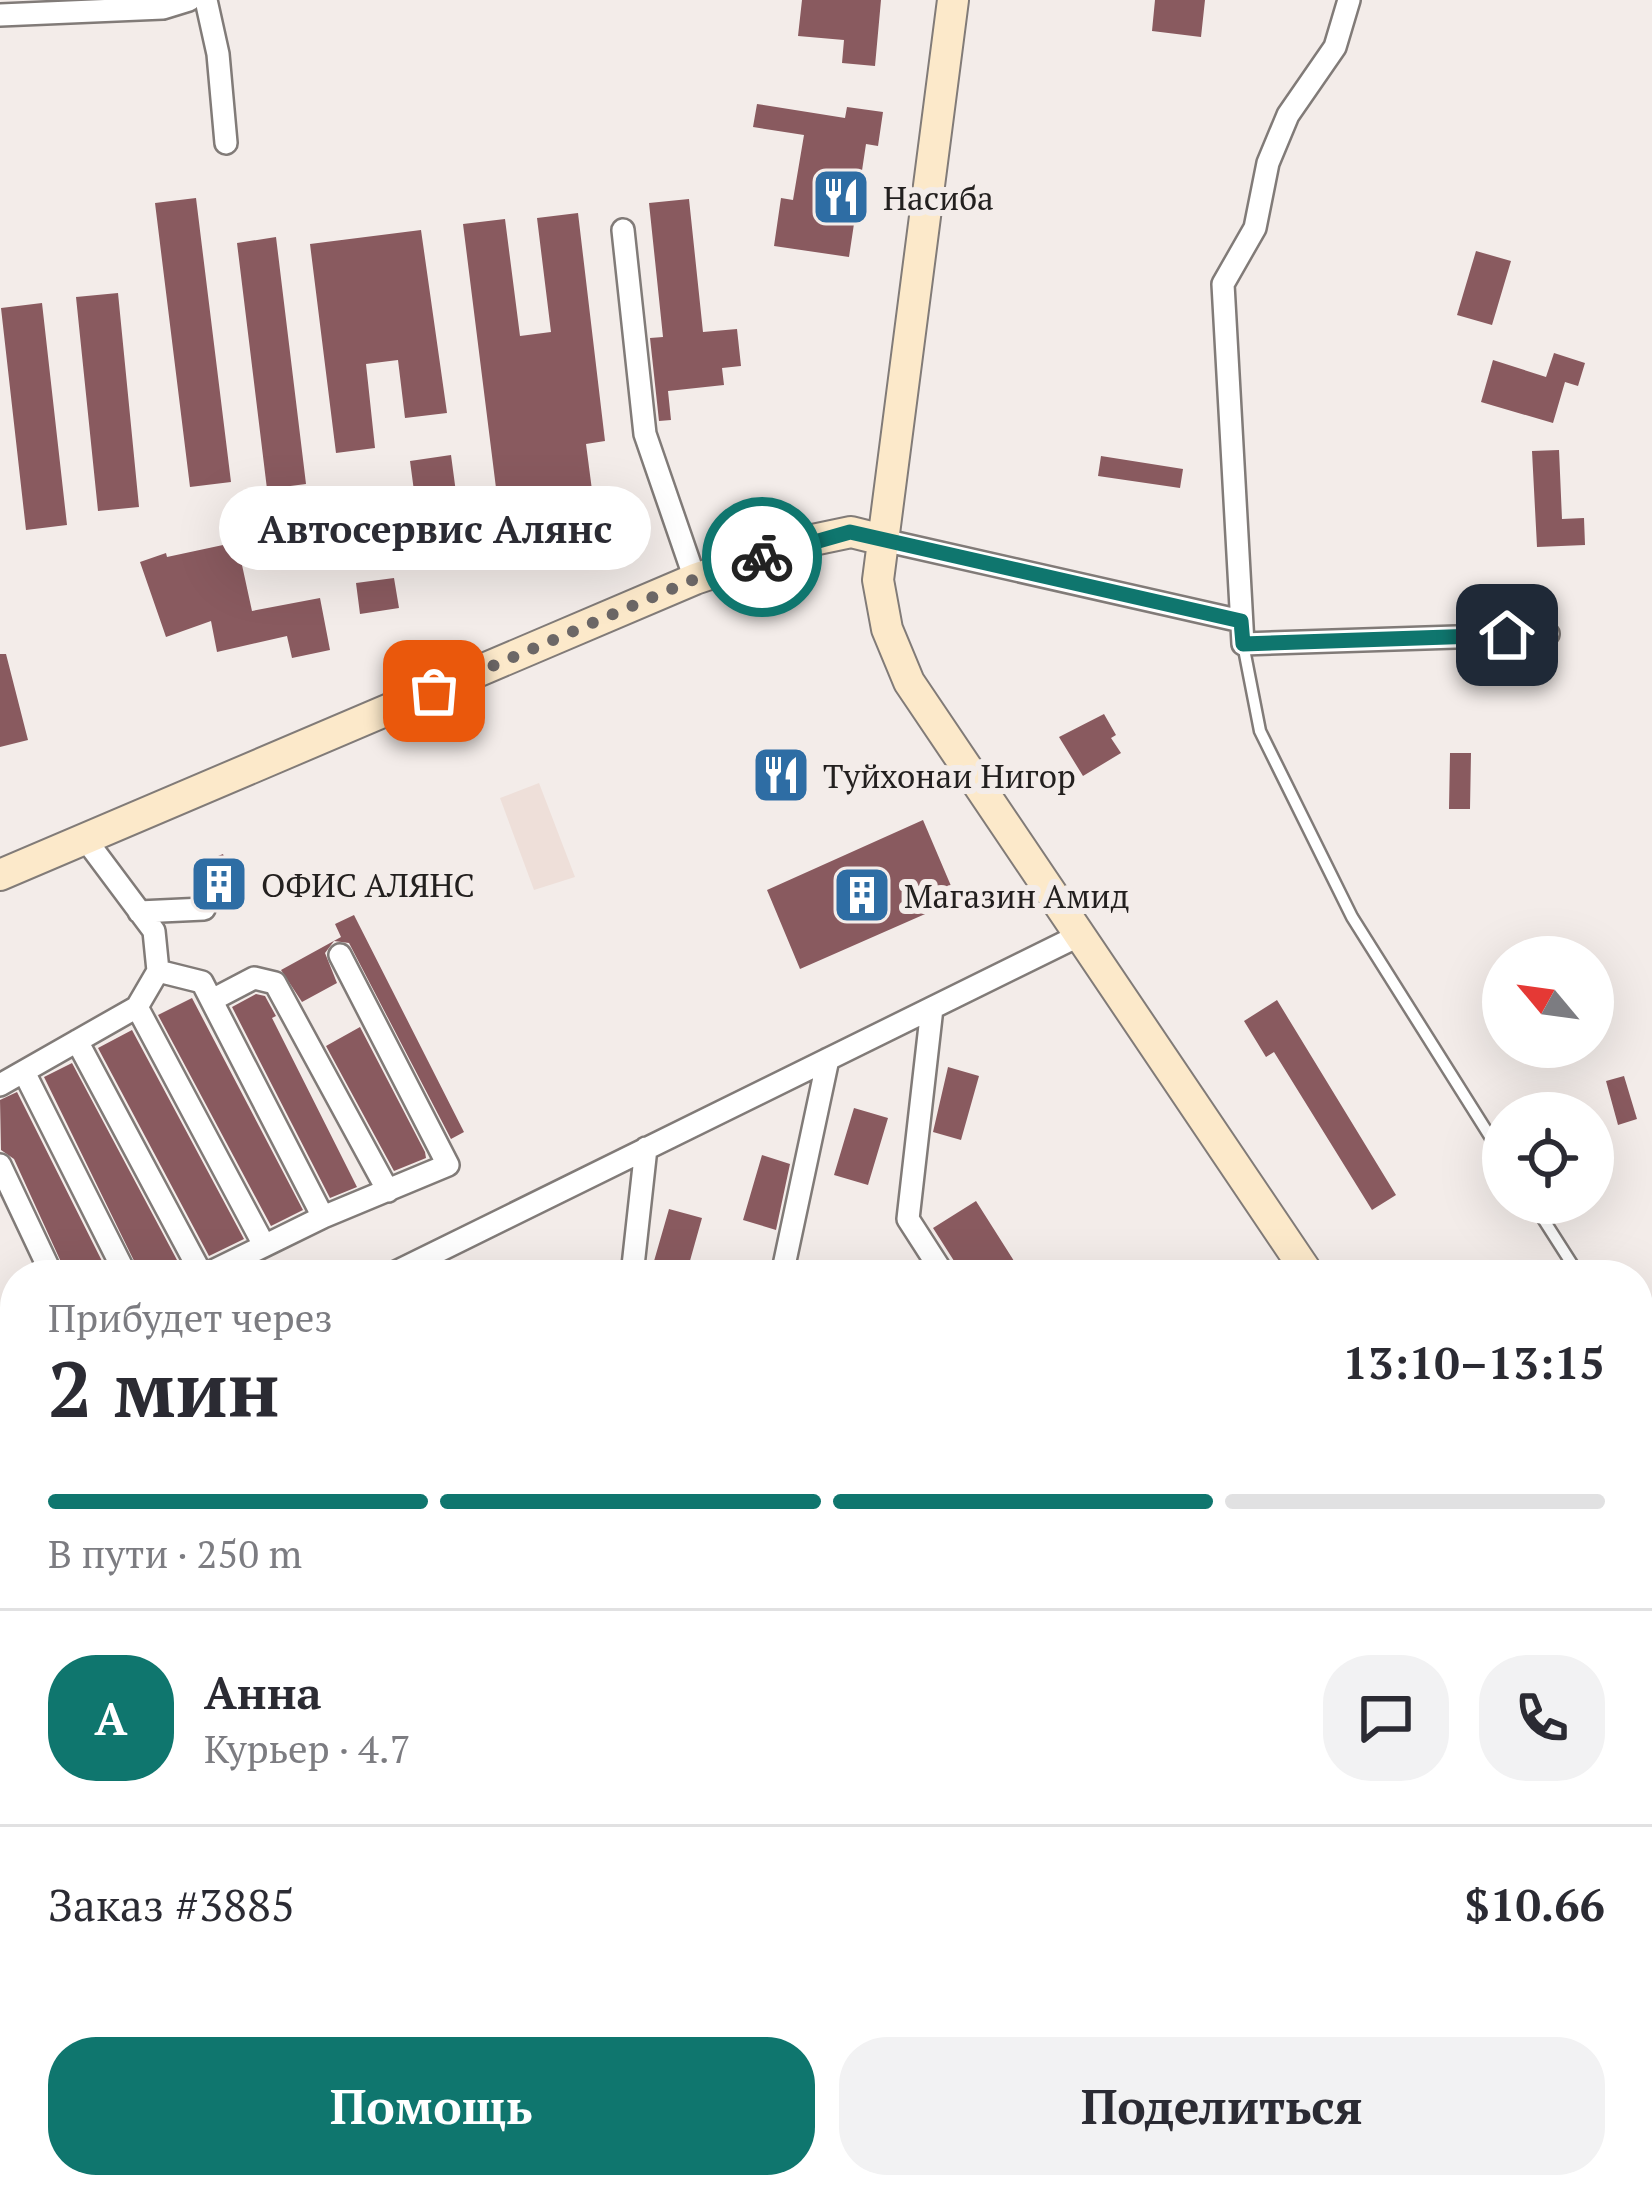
<!DOCTYPE html>
<html lang="ru">
<head>
<meta charset="utf-8">
<style>
	body { margin:0; font-family:"PT Serif",serif; background:#f2f2f3; color:#2b2b33; height:100vh; display:flex; flex-direction:column; font-size:45px; white-space:nowrap }
	* { box-sizing:border-box; margin:0 }
	p { font-size:39px; color:#7c7c81 }
	.icon { flex:none; width:66px; height:66px; fill:none; stroke:currentColor; stroke-width:2; stroke-linecap:round; stroke-linejoin:round }
	.map { position:relative; flex:1; overflow:hidden }
	.drawer { position:absolute; left:0px; top:1260px; width:1653px; height:939px; display:flex; flex-direction:column; background:#fff; border-radius:48px 48px 0 0; box-shadow:0 12px 48px #0002 }
	.drawer>* { flex:none }
	.needle { width:78px; rotate:299deg }
	.fabs { position:absolute; left:1482px; top:936px; display:grid; gap:24px }
	.fabs a { display:grid; place-items:center; width:132px; height:132px; border-radius:50%; background:#fff; box-shadow:0 12px 48px #0002; font-size:60px }
	.pin { position:absolute; display:grid; place-items:center; width:102px; height:102px; color:#fff; margin:-51px; border-radius:24px; box-shadow:0 6px 18px #0006 }
	.courier { position:absolute; display:grid; place-items:center; width:120px; height:120px; margin:-60px; border:9px solid #0f766e; border-radius:50%; background:#fff; color:#222; box-shadow:0 3px 15px #0007 }
	.bubble { position:absolute; height:84px; border-radius:42px; background:#fff; box-shadow:0 12px 48px #0002; font-size:39px; font-weight:700; line-height:84px; text-align:center }
	.overview em { font-style:normal; font-weight:700 }
	.overview div { display:flex; flex-direction:column-reverse }
	.overview { display:flex; align-items:center; justify-content:space-between; height:204px; padding:0 48px }
	h1 { font-size:78px; font-weight:700; line-height:90px }
	.bar { display:grid; grid-template-columns:repeat(4,1fr); gap:18px 12px; align-content:center; height:144px; padding:0 48px }
	.bar i { height:15px; border-radius:9px; background:#e1e1e2 }
	.bar .current { background:#0f766e }
	.bar p { grid-column:span 4 }
	.line { display:flex; align-items:center; gap:30px; padding:0 48px; border-top:3px solid #e1e1e2 }
	.line div { flex:1 }
	.round { display:grid; place-items:center; flex:none; width:126px; height:126px; border-radius:48px; background:#f2f2f3 }
	.action { display:flex; gap:24px; margin-top:auto; padding:24px 48px }
	.action a { flex:1; height:138px; border-radius:48px; background:#0f766e; color:#fff; font-size:48px; font-weight:700; line-height:138px; text-align:center }
	.action a+a { background:#f2f2f3; color:#2b2b33 }
	.map>svg:first-child { display:block }
	.built { fill:#eedfd9 }
	.building { fill:#895a5f }
	.lines { fill:none; stroke-linecap:round; stroke-linejoin:round }
	.lane-casing { stroke:#817b78; stroke-width:15 }
	.street-casing { stroke:#817b78; stroke-width:26 }
	.secondary-casing { stroke:#817b78; stroke-width:34 }
	.lane { stroke:#fff; stroke-width:10 }
	.street { stroke:#fff; stroke-width:21 }
	.secondary { stroke:#fce9ca; stroke-width:30 }
	.done { stroke:#6c6766; stroke-width:12; stroke-dasharray:0 21.6 }
	.route { stroke:#0f766e; stroke-width:15 }
	.labels { text-anchor:middle; dominant-baseline:central; stroke-width:12; stroke-linejoin:round; paint-order:stroke }
	.poi-label { font-size:33px; fill:#23201f; stroke:#f3ece9; text-anchor:start }
</style>
</head>
<body>
<div class="map">
<svg width="1652" height="2197" viewBox="0 0 1652 2197">
	<rect width="100%" height="100%" fill="#f3ece9"/>
	<path class="built" d="M539,783l36,94 -41,13 -34,-92z
		M0,1922l15,2v260h76l-1,13h-90z"/>
	<path class="building" d="M802,0h79l-6,66 -33,-3 2,-23 -46,-4z
		M1155,0h50l-4,37 -49,-6z
		M757,104l88,14 2,-11 36,5 -5,34 -12,-2 -17,113 -75,-11 7,-48 12,2 11,-65 -51,-8z
		M196,198l35,284 -41,5 -35,-284z
		M689,199l14,133 34,-3 4,37 -19,2 2,17 -56,6 3,29 -12,1 -9,-83 13,-1 -14,-134z
		M578,213l27,228 -19,3 9,69 -22,3 -1,-5 -72,9 -37,-296 42,-5 15,117 31,-4 -14,-114z
		M421,230l26,183 -42,5 -7,-58 -32,4 9,84 -39,5 -26,-209z
		M276,237l30,247 -39,5 -30,-246z
		M1476,251l35,10 -19,64 -35,-10z
		M118,293l21,214 -41,4 -22,-214z
		M42,303l25,222 -41,5 -25,-222z
		M1554,353l31,10 -7,23 -13,-4 -12,41 -72,-21 12,-42 53,17z
		M1559,450l3,69 22,-1 1,27 -48,2 -5,-96z
		M451,455l14,105 -41,6 -14,-105z
		M1101,456l82,13 -3,19 -82,-12z
		M237,542l15,69 68,-13 10,52 -38,8 -5,-22 -70,16 -6,-31 -45,16 -26,-75 26,-9 1,4z
		M394,578l5,30 -39,6 -4,-31z
		M0,654h6l22,86 -28,7z
		M1104,714l12,21 -5,3 10,15 -38,23 -24,-39z
		M1450,753h21l-1,56h-21z
		M923,820l34,80 -157,69 -33,-79z
		M223,854l18,50 -22,5 -21,-45z
		M354,915l110,217 -13,7 -102,-196 -15,-2 -9,12 12,30 -35,19 -21,-32 60,-33 -6,-13z
		M256,994l9,2 11,20 -4,2 85,169 -27,11 -98,-191z
		M192,998l111,212 -32,16 -113,-211z
		M1277,1000l119,195 -24,15 -98,-158 -8,5 -22,-36z
		M360,1027l65,125 1,6 -32,13 -68,-125z
		M132,1030l112,209 -35,17 -111,-208z
		M72,1063l113,212h-44l-97,-198z
		M948,1067l31,9 -18,64 -28,-8z
		M1624,1076l13,43 -19,6 -12,-44z
		M17,1092l92,183h-42l-53,-116 -13,-9 -1,-50z
		M854,1108l34,10 -20,67 -34,-10z
		M762,1155l28,9 -14,66 -33,-10z
		M976,1201l47,74h-60l-30,-47z
		M669,1209l33,9 -16,57h-36z"/>
	<g class="lines">
		<g class="lane-casing">
			<path id="lane" d="M1243,644l17,87 92,186 151,240
				M1533,1203l46,72
				M1638,1366l14,21"/>
		</g>
		<g class="street-casing">
			<path id="street" d="M206,0l12,54 8,89
				M1349,0l-14,47 -47,68 -20,48 -13,65 -32,56 20,360 305,-10
				M0,15l163,-7 26,-8
				M623,230l22,204 50,145
				M883,540l358,81
				M86,840l68,91 4,40 -21,36 127,238
				M139,912l65,-3
				M158,971l44,11 121,235
				M212,1000l42,-22 21,5 113,208
				M932,1008l-24,211 36,56
				M77,1041l125,234
				M24,1072l102,203
				M0,1085l137,-78
				M0,1165l52,110
				M205,1275l118,-58 125,-52 -108,-210
				M390,1275l690,-340
				M632,1275l14,-127
				M782,1275l46,-216
				M0,1460l15,-7
				M15,1736l-11,70 11,1
				M321,2184l4,13
				M479,2184l8,13
				M820,2184l9,13
				M1143,2184l9,13
				M1381,2184l5,13
				M1575,2184l12,13
				M126,2197l1,-13
				M628,2197l11,-13
				M659,2197v-13
				M1080,2197l16,-13"/>
		</g>
		<g class="secondary-casing">
			<path id="secondary" d="M953,0l-75,580 9,49 22,53 400,593
				M0,875l695,-296 113,-38 43,-9 32,8
				M1638,1765l14,23"/>
		</g>
		<use href="#lane" class="lane"/>
		<use href="#street" class="street"/>
		<use href="#secondary" class="secondary"/>
	</g>
	<g class="lines">
		<path class="done" d="M434,691l261,-112 67,-22"/>
		<path class="route" d="M762,557l88,-25 391,89 2,23 264,-9"/>
	</g>
	<defs>
		<g id="restaurant-square" transform="scale(3)"><rect x="-9" y="-9" width="18" height="18" rx="4" fill="#2e6da4" stroke="#f3ece9"/><path d="M-5-6h1v4h1v-4h1v4h1v-4h1v5L-1.5 .5V6h-2V.5L-5-1ZM5-6V6H3V1.5H1.5Q1.5-4 5-6Z" fill="#fff"/></g>
		<g id="building-square" transform="scale(3)"><rect x="-9" y="-9" width="18" height="18" rx="4" fill="#2e6da4" stroke="#f3ece9"/><path d="M-4-6H4V6H1V3H-1V6H-4ZM-2.5-4.3h1.7v1.8h-1.7ZM.8-4.3h1.7v1.8H.8ZM-2.5-1h1.7V.8h-1.7ZM.8-1h1.7V.8H.8Z" fill="#fff"/></g>
	</defs>
	<g fill-rule="evenodd">
		<use href="#restaurant-square" x="841" y="197"/>
		<use href="#restaurant-square" x="781" y="775"/>
		<use href="#building-square" x="219" y="884"/>
		<use href="#building-square" x="862" y="895"/>
	</g>
	<g class="labels">
		<g class="poi-label">
			<text x="883" y="197">Насиба</text>
			<text x="823" y="775">Туйхонаи Нигор</text>
			<text x="261" y="884">ОФИС АЛЯНС</text>
			<text x="904" y="895">Магазин Амид</text>
		</g>
	</g>
</svg>
<div class="fabs">
<a><svg class="needle" viewBox="-14 -14 28 28"><path d="M0-13l5 13h-10z" fill="#e53935"/><path d="M0 13l5-13h-10z" fill="#7c7c81"/></svg></a>
<a><svg class="icon" aria-label="locate" viewBox="0 0 24 24"><circle cx="12" cy="12" r="6"/><path d="M12 2v4M12 18v4M2 12h4M18 12h4"/></svg></a>
</div>
<div class="pin" style="left:434px;top:691px;background:#ea580c"><svg class="icon" aria-label="bag" viewBox="0 0 24 24"><path d="M5 8h14l-1 12H6zM9 8a3 3 0 0 1 6 0"/></svg></div>
<div class="pin" style="left:1507px;top:635px;background:#1f2937"><svg class="icon" aria-label="home" viewBox="0 0 24 24"><path d="M3 11l9-7 9 7M6 9v11h12V9"/></svg></div>
<div class="courier" style="left:762px;top:557px"><svg class="icon" aria-label="bike" viewBox="0 0 24 24"><circle cx="6" cy="16" r="4"/><circle cx="18" cy="16" r="4"/><path d="M6 16l4-8h5l3 8M10 8l3 8H6M13 5h3"/></svg></div>
<div class="bubble" style="left:219px;top:486px;width:432px">Автосервис Алянс</div>
<section class="drawer">
<div class="overview"><div><h1>2 мин</h1><p>Прибудет через</p></div><em>13:10–13:15</em></div>
<div class="bar"><i class="current"></i><i class="current"></i><i class="current"></i><i></i><p>В пути · 250 m</p></div>
<div class="line" style="height:216px"><b class="round" style="background:#0f766e;color:#fff">А</b><div><b>Анна</b><p>Курьер · 4.7</p></div><a class="round"><svg class="icon" aria-label="chat" viewBox="0 0 24 24"><path d="M4 5h16v11H9l-5 4z"/></svg></a><a class="round"><svg class="icon" aria-label="phone" viewBox="0 0 24 24"><path d="M5 4h4l2 5-3 2q2 4 5 5l2-3 5 2v4C11 20 4 13 5 4z"/></svg></a></div>
<div class="line" style="height:156px"><div>Заказ #3885</div><b>$10.66</b></div>
<div class="action"><a>Помощь</a><a>Поделиться</a></div>
</section>
</div>
</body>
</html>
